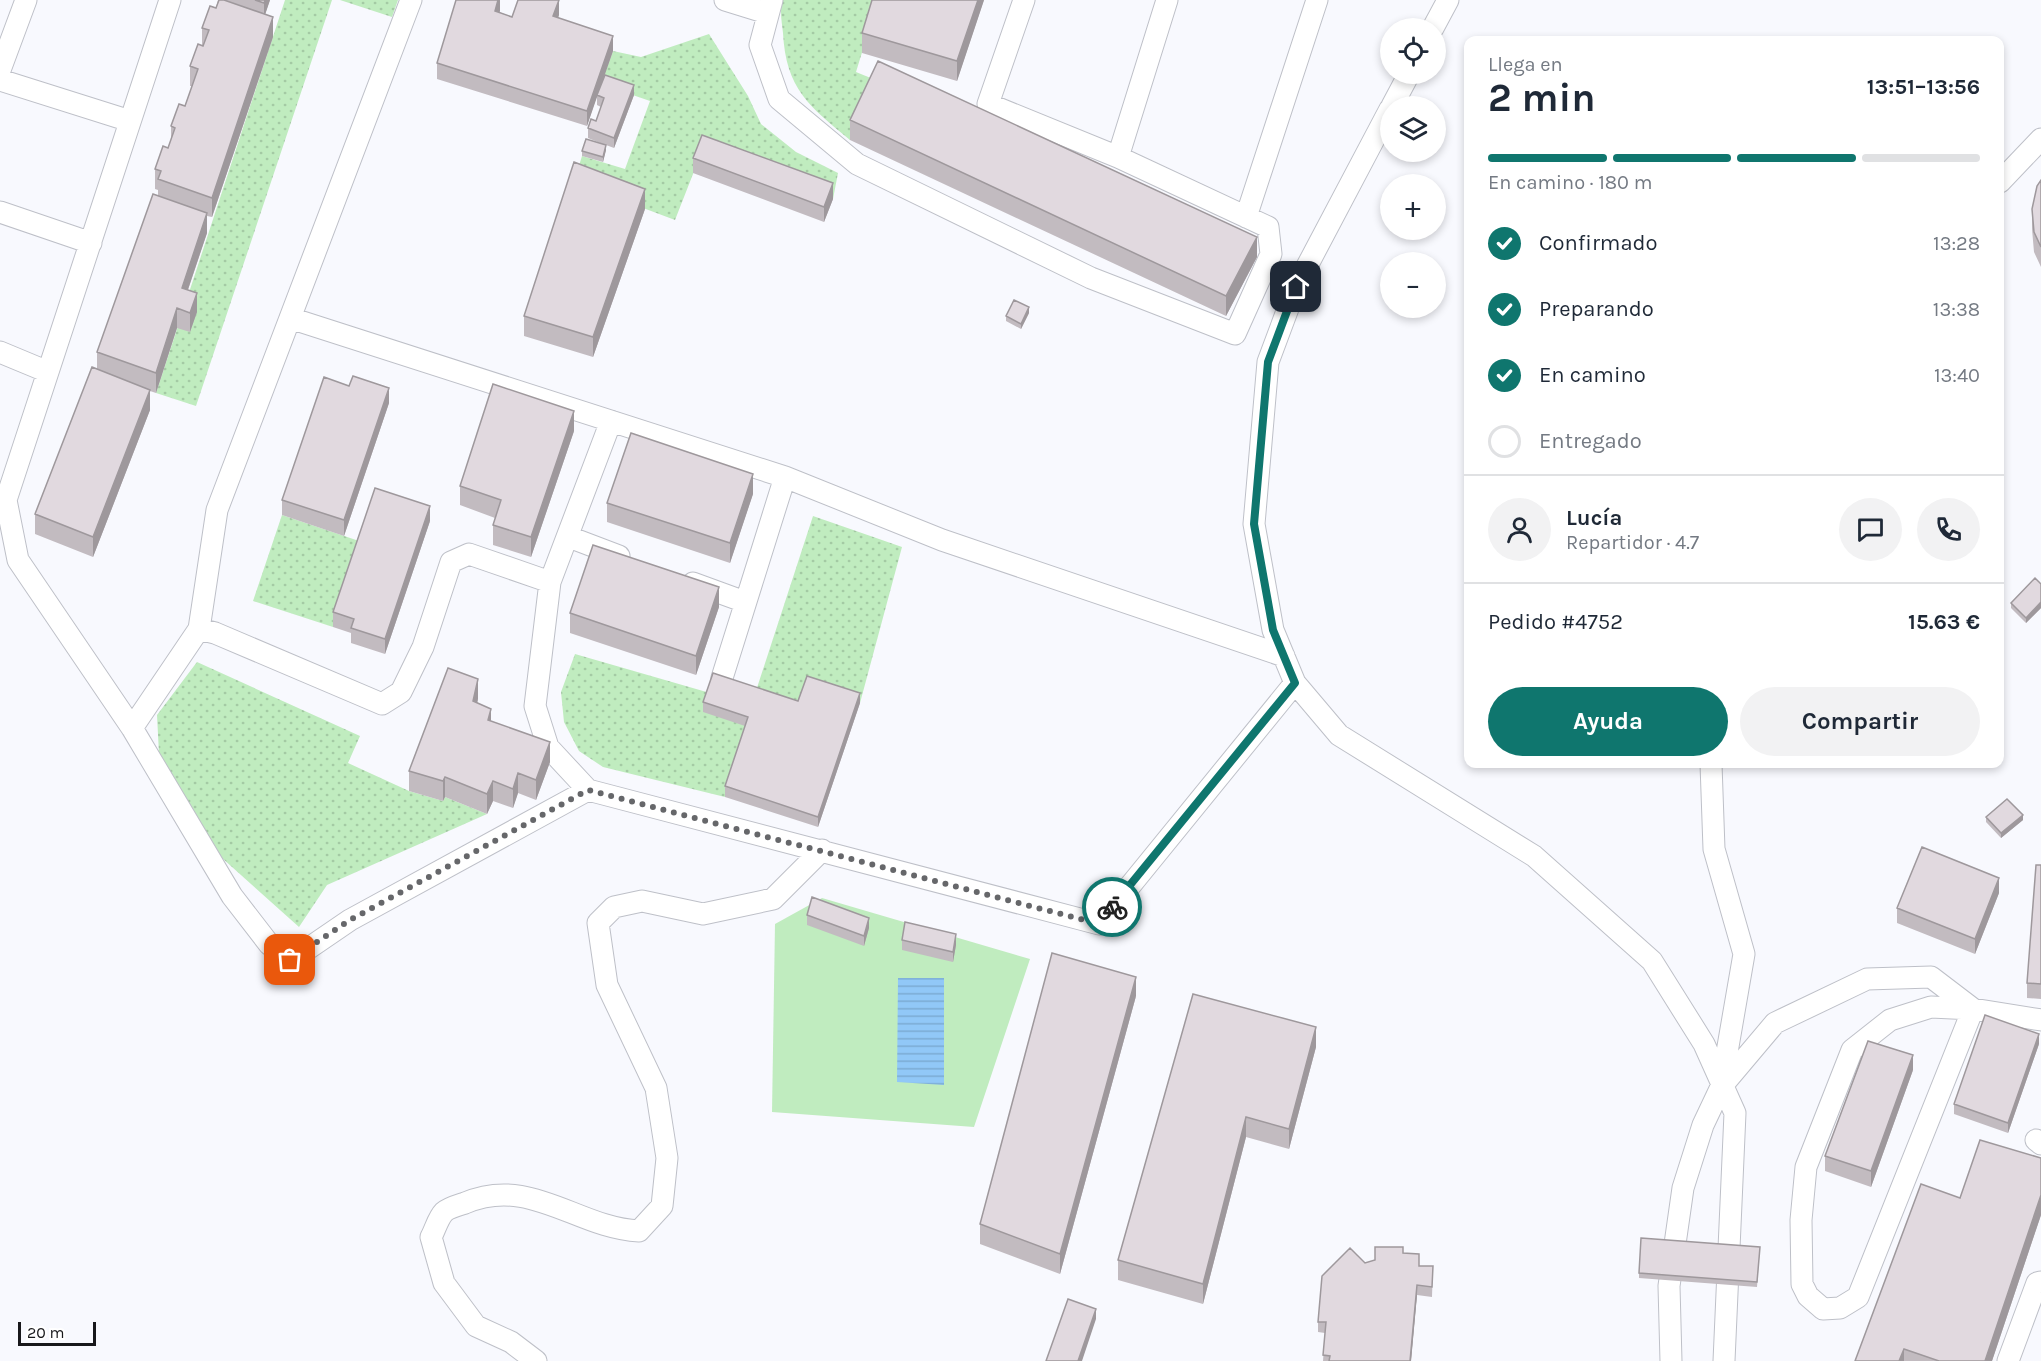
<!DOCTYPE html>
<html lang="es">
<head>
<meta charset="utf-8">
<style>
	body { margin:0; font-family:Karla,sans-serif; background:#f2f2f3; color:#1f2937; height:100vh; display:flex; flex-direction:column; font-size:22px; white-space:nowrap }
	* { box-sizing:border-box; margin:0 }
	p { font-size:20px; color:#747a83 }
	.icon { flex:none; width:33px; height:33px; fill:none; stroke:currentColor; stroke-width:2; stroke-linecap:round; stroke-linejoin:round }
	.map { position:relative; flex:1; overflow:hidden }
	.panel { position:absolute; left:1464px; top:36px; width:540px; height:732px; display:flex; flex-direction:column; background:#fff; border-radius:12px; box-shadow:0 3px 9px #0003 }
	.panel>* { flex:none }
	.tools { position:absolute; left:1380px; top:18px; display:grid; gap:12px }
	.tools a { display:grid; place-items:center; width:66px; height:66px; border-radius:50%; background:#fff; box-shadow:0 3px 9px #0003; font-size:30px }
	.scale { position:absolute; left:18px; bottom:15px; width:78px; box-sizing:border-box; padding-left:6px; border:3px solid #18181b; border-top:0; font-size:16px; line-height:21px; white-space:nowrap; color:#18181b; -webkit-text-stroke:4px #fff; paint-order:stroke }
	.pin { position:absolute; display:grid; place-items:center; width:51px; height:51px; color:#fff; margin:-26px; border-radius:12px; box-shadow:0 3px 9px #0006 }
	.courier { position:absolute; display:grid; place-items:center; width:60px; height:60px; margin:-30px; border:4px solid #0f766e; border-radius:50%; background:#fff; color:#222; box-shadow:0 2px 8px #0007 }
	.summary em { font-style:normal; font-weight:700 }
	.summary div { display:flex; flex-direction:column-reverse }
	.summary { display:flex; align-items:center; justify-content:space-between; height:102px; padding:0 24px }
	h1 { font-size:39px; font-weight:700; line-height:45px }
	.bar { display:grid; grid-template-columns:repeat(4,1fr); gap:9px 6px; align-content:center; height:72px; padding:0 24px }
	.bar i { height:8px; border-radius:4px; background:#e0e1e3 }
	.bar .on { background:#0f766e }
	.bar p { grid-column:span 4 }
	.line { display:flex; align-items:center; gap:15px; padding:0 24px; border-top:2px solid #e0e1e3 }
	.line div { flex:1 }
	.round { display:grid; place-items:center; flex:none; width:63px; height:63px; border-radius:32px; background:#f2f2f3 }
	ol { padding:0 24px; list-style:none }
	li { display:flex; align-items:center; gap:18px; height:66px }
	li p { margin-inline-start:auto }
	li .icon { padding:6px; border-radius:50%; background:#0f766e; color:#fff; stroke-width:4 }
	li:last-child { color:#747a83 }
	li i { width:33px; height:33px; border:3px solid #e0e1e3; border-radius:50% }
	.action { display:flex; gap:12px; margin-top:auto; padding:12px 24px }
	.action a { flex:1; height:69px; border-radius:36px; background:#0f766e; color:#fff; font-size:24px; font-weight:700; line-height:69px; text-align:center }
	.action a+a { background:#f2f2f3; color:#1f2937 }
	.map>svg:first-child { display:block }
	.grass { fill:url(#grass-dots) }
	.park { fill:#c0ecbf }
	.water { fill:url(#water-rules) }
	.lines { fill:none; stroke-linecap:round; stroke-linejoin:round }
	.minor-casing { stroke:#bec0c8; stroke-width:23 }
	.minor { stroke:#fff; stroke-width:21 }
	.wall { fill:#c2bbc0 }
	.shaded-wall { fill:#9e989c }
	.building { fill:#e1d9df; stroke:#9e989c; stroke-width:1.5 }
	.done { stroke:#66676a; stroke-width:6; stroke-dasharray:0 10.8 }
	.route { stroke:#0f766e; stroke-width:8 }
</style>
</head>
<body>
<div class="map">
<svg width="2041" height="1361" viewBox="0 0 2041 1361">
	<defs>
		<pattern id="grass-dots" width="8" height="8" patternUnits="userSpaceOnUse" patternTransform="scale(1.5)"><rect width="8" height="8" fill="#c0ecbf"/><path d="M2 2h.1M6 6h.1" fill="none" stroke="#a4caa4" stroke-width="1.8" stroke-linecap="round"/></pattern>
		<pattern id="water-rules" width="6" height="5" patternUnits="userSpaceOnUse" patternTransform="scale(1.5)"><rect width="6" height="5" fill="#91c8f7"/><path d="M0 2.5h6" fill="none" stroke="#7cabd3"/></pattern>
	</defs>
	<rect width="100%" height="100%" fill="#f8f9fe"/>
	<path class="grass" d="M285,0h47l-136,406 -40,-13z
		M340,0h58l-6,17z
		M783,0h95l-22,72 22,9 -28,59c-41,-34 -64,-51 -67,-107 -1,-10 -4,-24 0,-33z
		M709,34l39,62 13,28 35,28 42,21 -5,26 -131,-48 -27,69 -101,-38 8,-26 43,13 25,-68 -49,-17 12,-33 28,6z
		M282,515l80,27 -29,85 -80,-26z
		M813,516l89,31 -42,156 -53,-17 -9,25 -44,-14z
		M575,654l135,39 38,34 -23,70 -122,-30 -24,-16 -15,-29 -3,-30z
		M197,662l163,74 -12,27 61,28 34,10 2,-4 42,17 -160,71 -28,42 -77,-69 -63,-104 -2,-39z"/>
	<path class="park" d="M822,898l208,61 -56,168 -202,-15 3,-188z"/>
	<path class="water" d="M898,978h46v107l-47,-3z"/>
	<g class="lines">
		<g class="minor-casing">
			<path id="minor" d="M170,0l-164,500 12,60 114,168 100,168 37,48 21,17 60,-41 238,-130
				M725,0l42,13
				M772,0l-12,45 19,54 78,65 234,114 144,56 36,-80 -3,-27 -150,-70 -130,-53 36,-104
				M1433,28l15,-28
				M0,70l26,-70
				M0,80l130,41
				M1392,106l17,-32
				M1390,109l-94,178 -28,75 -14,162 19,106 22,53 44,52 195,121 118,105 52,83 31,69 -11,248
				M1118,157l49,-157
				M2000,182l41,-43
				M0,212l91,31
				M1246,217l71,-217
				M290,318l495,159 157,63 342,116
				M0,352l48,20
				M611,421l-61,161 -15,124 13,41 40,43 511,134 196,-241
				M569,537l50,19
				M693,583l52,19
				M199,629l16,4 167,71 19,-12 22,-45 28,-85 18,-8 81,28
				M722,678l63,-201
				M132,728l67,-99 18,-119 194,-510
				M1711,764l3,85 30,105 -23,133
				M2036,1140l5,4
				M536,1361l-25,-19 -35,-16 -32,-43 -13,-46c4,-7 7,-19 13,-25 4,-4 15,-7 21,-9 65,-28 112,25 174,28l23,-25 5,-48 -11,-70 -49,-103 -9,-62 16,-16 28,-6 61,13 70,-15 49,-49
				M1671,1361l-2,-75 14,-98 20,-63 18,-38 54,-64 92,-44 64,-2 42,32 -115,288 -18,11 -17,1 -15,-13 -6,-12 -1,-64 5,-53 46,-117 38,-30 41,-13 42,2 68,11
				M2008,1361l29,-78 4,-1"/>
		</g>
		<use href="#minor" class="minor"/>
	</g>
	<path class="wall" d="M218,0h52l-5,14 8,23 -61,180 -5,-1v17l-19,57 9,22 -7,20 -13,-4 -21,65 -6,-2v19l-57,147 -58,-23v-20l62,-145v-17l61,-156v-6l-3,-1v-20l13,-21 3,-8v-14l14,-20 7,-20h-2v-20l12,-21v-17l14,-20z
		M500,0l-1,12 13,5 47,-2 -1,3 55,33 -15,42 36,2 -20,53 -8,-3v5l-3,12 -21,-6v-5l18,-8 -12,-5v-10l8,-7 5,-14 -4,-2v-10l-10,31 -150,-47v-16z
		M872,0h112l-27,81 -95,-28v-20z
		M850,120l407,137 -31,59 -376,-176z
		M693,158l140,41 -9,23 -131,-49z
		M2041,180v87l-7,-15 -2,-23v-20z
		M645,209l-52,148 -69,-21v-20z
		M1029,313l-8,16 -15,-8v-5z
		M349,386l40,17 -45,133 -62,-21v-15z
		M574,431l-43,126 -38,-12v-20l2,-7 -35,-13v-19z
		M753,494l-23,69 -123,-41v-19z
		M430,521l-45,133 -34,-11v-10l-18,-6v-15z
		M2041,584v24l-15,15 -15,-15v-5z
		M719,607l-23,68 -126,-42v-20z
		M478,699l-1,4 14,18 59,41 -14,38 -18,-7 -5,15 -20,-7 -6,13 -42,-17 -2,4 -34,-10v-20z
		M798,701l62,2 -42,124 -93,-30v-11l20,-60 -42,-14v-10z
		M1986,817l37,3 -22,18 -15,-16z
		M2041,865v134l-14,-1v-15z
		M1999,893l-24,61 -78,-31v-15z
		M807,915l62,13 -5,18 -57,-21z
		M902,940l54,5 -3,17 -51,-12z
		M1193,994l123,53 -27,102 -43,-12 -43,167 -85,-24v-20z
		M1136,996l-76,278 -80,-30v-20z
		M2039,1044l-31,89 -54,-19v-10z
		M1913,1070l-42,117 -46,-16v-15z
		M2041,1158v57l-49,146h-137z
		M1760,1247l-3,40 -118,-9v-5z
		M1403,1253l16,13h14l-1,31 -15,-2 -6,66h-88l2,-28 -7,-1v-10l47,-59z"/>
	<path class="shaded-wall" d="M265,0h5l-6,18v-15z
		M498,0h2v11l-5,15v-15z
		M559,0v15l-6,16v-15z
		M978,0h6l-27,81v-20z
		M273,17v20l-61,180v-19z
		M613,36v15l-26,75v-15z
		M634,85v10l-20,53v-10z
		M606,145v5l-3,12v-5z
		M833,183v16l-9,23v-15z
		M645,189v20l-52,148v-20z
		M207,213v20l-25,74v-19z
		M1257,237v20l-31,59v-20z
		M197,293v19l-7,20v-19z
		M1029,307v6l-8,16v-5z
		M177,308v20l-21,65v-20z
		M389,388v15l-45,133v-16z
		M150,390v20l-57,147v-20z
		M574,411v20l-43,126v-20z
		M753,474v20l-23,69v-20z
		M430,506v15l-45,133v-15z
		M719,587v20l-23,68v-19z
		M2041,602v6l-15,15v-5z
		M478,679v20l-5,22v-20z
		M860,693v10l-42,124v-10z
		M491,709v19l-3,-8z
		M550,742v20l-14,38v-20z
		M518,773v20l-5,15v-19z
		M445,777v20l-2,4v-20z
		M493,781v20l-6,13v-20z
		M2023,815v5l-22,18v-5z
		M1999,878v15l-24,61v-15z
		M869,918v10l-5,18v-10z
		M956,934v11l-3,17v-10z
		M1136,977v19l-76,278v-20z
		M1316,1027v20l-27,102v-20z
		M2039,1034v10l-31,89v-10z
		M1913,1055v15l-42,117v-16z
		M1246,1117v20l-43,167v-20z
		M2041,1195v20l-49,146h-7z
		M1417,1285v10l-6,66h-1z
		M1096,1309v10l-14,42h-4z
		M1904,1349v12h-5z"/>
	<path class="building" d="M219,0h5l49,17 -61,181 -54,-19 3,-8 -6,-2 8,-23 5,2 7,-20 -4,-2 8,-22 6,2 13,-37 -8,-3 8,-22 5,2 6,-16 -7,-2 8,-22 6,2z
		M255,0h10l-1,3z
		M456,0h42l-3,11 17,6 6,-17h41l-6,16 60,20 -26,75 -150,-48z
		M872,0h106l-21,61 -95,-28z
		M878,61l379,176 -31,59 -376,-176z
		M605,75l29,10 -20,53 -26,-10 3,-9 5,2 8,-23 -7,-3z
		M702,135l131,48 -9,24 -131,-49z
		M586,139l20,6 -3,12 -21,-6z
		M574,162l71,27 -52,148 -69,-21z
		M2041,180v67l-7,-15 -2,-23 5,-23z
		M153,194l54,19 -25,75 15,5 -7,20 -13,-5 -21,65 -59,-21z
		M1014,300l15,7 -8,17 -15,-8z
		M92,367l58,23 -57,147 -58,-23z
		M353,376l36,12 -45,132 -62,-20 42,-123 25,9z
		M493,384l81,27 -43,126 -38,-12 8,-25 -41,-14z
		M631,433l122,41 -23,69 -123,-40z
		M375,488l55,18 -45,133 -34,-11 3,-9 -21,-7z
		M593,545l126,42 -23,69 -126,-43z
		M2035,578l6,6v18l-15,16 -15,-15z
		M448,668l30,11 -5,22 18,8 -3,11 62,22 -14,38 -18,-7 -5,16 -20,-8 -6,13 -42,-17 -2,4 -34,-10z
		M713,673l85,28 9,-25 53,17 -42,124 -93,-31 23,-69 -45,-15z
		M2007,799l16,16 -22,18 -15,-16z
		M1922,847l77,31 -24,61 -78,-31z
		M2036,865h5v119l-14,-1z
		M812,897l57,21 -5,18 -57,-21z
		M905,922l51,12 -3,18 -51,-12z
		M1052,953l84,24 -76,277 -80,-30z
		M1193,994l123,33 -27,102 -43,-12 -43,167 -85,-24z
		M1985,1015l54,19 -31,89 -54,-19z
		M1868,1041l45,14 -42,116 -46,-15z
		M1980,1140l61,18v37l-56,166h-46l-35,-12 -5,12h-44l66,-177 39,14z
		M1641,1238l119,9 -3,35 -118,-9z
		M1375,1247h28v6l16,1v12h14l-1,21 -15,-2 -7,76h-81l1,-5 -7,-1 3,-33h-8l4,-46 28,-28 15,15 10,-3z
		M1068,1299l28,10 -18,52h-32z"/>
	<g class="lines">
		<path class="done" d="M290,960l60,-40 238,-130 511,134 13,-17"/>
		<path class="route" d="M1112,907l183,-224 -22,-53 -19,-106 14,-162 28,-75"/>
	</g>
</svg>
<div class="tools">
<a><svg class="icon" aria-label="locate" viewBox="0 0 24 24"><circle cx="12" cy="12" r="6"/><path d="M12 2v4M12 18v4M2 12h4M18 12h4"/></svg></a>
<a><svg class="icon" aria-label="layers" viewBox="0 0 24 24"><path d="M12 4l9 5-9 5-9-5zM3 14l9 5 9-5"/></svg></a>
<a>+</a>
<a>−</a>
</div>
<div class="scale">20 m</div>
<div class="pin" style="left:290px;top:960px;background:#ea580c"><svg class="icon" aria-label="bag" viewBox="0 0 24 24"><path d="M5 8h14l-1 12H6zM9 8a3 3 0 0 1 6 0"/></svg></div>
<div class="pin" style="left:1296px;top:287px;background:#1f2937"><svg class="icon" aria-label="home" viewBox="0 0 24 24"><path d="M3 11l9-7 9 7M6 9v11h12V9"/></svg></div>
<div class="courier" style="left:1112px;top:907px"><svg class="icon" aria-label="bike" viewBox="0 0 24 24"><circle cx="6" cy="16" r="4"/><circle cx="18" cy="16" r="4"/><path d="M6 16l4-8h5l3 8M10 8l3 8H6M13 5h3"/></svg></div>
<section class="panel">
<div class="summary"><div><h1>2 min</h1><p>Llega en</p></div><em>13:51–13:56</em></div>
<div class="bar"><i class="on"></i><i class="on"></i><i class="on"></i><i></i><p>En camino · 180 m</p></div>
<ol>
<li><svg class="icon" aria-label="check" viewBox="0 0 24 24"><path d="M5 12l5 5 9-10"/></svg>Confirmado<p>13:28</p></li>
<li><svg class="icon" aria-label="check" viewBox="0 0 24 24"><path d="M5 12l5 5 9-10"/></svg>Preparando<p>13:38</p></li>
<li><svg class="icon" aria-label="check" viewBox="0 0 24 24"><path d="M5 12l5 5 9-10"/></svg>En camino<p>13:40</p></li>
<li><i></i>Entregado</li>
</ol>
<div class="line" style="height:108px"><a class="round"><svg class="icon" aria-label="person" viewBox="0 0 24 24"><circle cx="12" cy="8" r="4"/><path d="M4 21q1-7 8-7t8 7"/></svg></a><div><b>Lucía</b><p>Repartidor · 4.7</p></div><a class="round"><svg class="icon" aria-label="chat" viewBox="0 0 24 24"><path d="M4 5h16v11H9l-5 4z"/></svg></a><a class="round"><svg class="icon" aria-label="phone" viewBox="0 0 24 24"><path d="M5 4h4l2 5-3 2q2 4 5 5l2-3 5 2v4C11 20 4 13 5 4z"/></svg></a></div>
<div class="line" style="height:78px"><div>Pedido #4752</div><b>15.63 €</b></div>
<div class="action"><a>Ayuda</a><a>Compartir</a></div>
</section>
</div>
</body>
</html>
